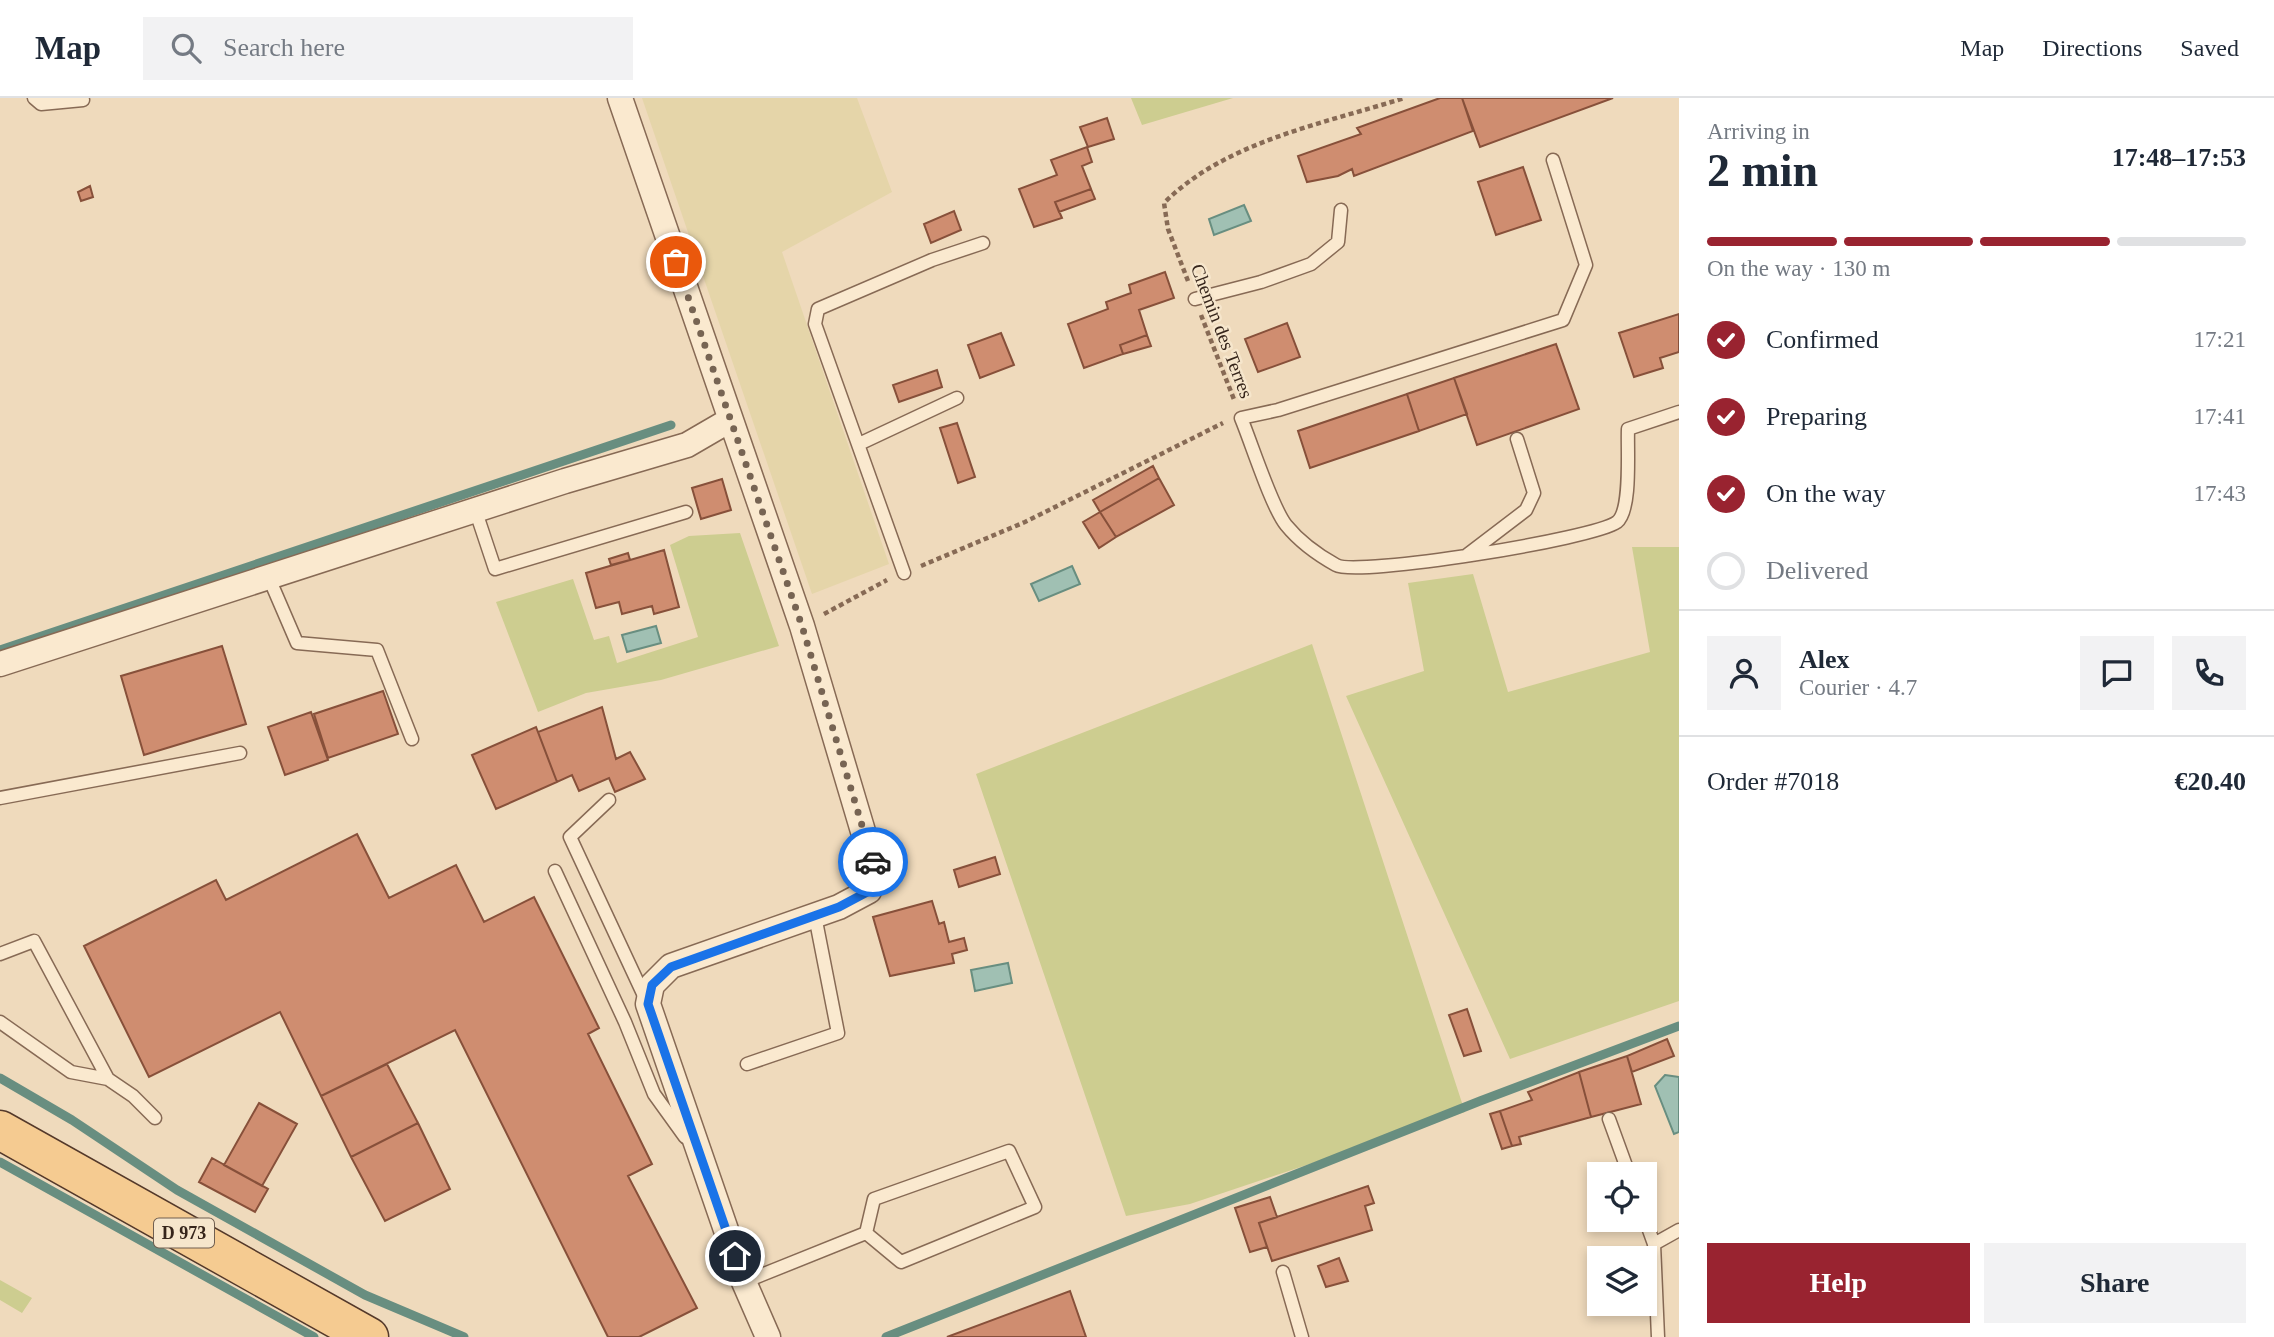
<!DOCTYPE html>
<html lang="en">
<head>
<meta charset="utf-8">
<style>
	body { margin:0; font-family:"Times New Roman",serif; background:#f2f2f3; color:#1f2937; height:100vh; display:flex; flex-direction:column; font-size:26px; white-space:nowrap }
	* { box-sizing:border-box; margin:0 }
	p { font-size:23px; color:#747a83 }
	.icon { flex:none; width:38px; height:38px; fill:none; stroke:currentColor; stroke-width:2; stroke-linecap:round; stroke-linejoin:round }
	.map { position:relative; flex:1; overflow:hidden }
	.drawer { display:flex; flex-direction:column; background:#fff; width:595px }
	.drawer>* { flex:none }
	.buttons { position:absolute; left:1587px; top:1064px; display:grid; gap:14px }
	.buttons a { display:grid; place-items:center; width:70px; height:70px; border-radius:0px; background:#fff; box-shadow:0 4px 10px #0003; font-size:35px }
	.pin { position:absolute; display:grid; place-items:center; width:60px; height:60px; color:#fff; margin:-30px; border:4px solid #fff; border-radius:50%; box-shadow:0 2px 7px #0007 }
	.courier { position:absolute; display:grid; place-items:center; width:70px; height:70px; margin:-35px; border:5px solid #1a73e8; border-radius:50%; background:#fff; color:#222; box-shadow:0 2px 9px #0007 }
	.head em { font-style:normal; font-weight:700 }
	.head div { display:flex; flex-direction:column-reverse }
	.head { display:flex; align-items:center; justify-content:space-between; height:119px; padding:0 28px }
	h1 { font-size:46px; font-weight:700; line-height:52px }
	.bar { display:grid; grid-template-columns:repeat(4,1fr); gap:10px 7px; align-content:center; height:84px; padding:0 28px }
	.bar i { height:9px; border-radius:5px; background:#e0e1e3 }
	.bar .selected { background:#992330 }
	.bar p { grid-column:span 4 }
	.line { display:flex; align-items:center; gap:18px; padding:0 28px; border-top:2px solid #e0e1e3 }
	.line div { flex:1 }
	.round { display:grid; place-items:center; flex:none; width:74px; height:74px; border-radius:0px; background:#f2f2f3 }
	ol { padding:0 28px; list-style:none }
	li { display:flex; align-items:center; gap:21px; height:77px }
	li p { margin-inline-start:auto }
	li .icon { padding:7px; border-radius:50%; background:#992330; color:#fff; stroke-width:4 }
	li:last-child { color:#747a83 }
	li i { width:38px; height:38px; border:4px solid #e0e1e3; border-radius:50% }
	.primary-button { display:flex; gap:14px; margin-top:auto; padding:14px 28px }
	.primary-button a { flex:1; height:80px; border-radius:0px; background:#992330; color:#fff; font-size:28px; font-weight:700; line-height:80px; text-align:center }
	.primary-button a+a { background:#f2f2f3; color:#1f2937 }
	header { display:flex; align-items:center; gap:42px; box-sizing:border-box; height:98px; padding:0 35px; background:#fff; border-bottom:2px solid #e0e1e3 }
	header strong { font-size:33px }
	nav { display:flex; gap:38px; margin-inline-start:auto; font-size:24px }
	.search { width:490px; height:63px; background:#f2f2f3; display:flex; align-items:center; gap:18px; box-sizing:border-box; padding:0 24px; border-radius:0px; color:#747a83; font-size:26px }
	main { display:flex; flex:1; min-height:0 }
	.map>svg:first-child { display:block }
	.farmland { fill:#e5d5a9 }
	.green { fill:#cdcd90 }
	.water { fill:#a0c0b3; stroke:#688e80; stroke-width:2 }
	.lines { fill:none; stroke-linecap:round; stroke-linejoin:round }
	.stream { stroke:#688e80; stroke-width:9 }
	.building { fill:#cf8d70; stroke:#87503a; stroke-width:2 }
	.service-casing { stroke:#876a55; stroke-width:15 }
	.minor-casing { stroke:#876a55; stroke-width:27 }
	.primary-casing { stroke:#54392a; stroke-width:41 }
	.path { stroke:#876a55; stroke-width:4.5; stroke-dasharray:5 3.5; stroke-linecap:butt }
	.service { stroke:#fae9cf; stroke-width:12 }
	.minor { stroke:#fae9cf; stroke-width:24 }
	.primary { stroke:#f5cb91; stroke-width:38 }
	.done { stroke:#776453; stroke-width:7; stroke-dasharray:0 12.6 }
	.route { stroke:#1a73e8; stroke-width:9 }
	.labels { text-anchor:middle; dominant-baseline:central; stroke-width:5; stroke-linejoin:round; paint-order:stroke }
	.shield { fill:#f6e6cc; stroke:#705f50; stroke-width:2 }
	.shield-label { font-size:18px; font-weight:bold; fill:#36251b }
	.street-label { font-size:19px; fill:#36251b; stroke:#f6e6cc }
</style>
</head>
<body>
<header>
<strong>Map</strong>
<div class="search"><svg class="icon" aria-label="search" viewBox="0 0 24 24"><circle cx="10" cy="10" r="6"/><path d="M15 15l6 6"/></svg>Search here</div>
<nav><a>Map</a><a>Directions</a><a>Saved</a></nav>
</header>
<main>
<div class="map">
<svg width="1679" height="1239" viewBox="0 0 1679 1239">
	<rect width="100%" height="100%" fill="#efdabc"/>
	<path class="farmland" d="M642,0h215l35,94 -110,60 107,312 -77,30z"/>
	<path class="green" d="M1131,0h102l-91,27z
		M740,435l39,113 -118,34 -75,13 -48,19 -42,-110 77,-23 21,61 15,-4 8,27 81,-26 -28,-92 19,-9z
		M1632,449h47v454l-169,58 -164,-363 78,-25 -16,-88 65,-9 35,118 142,-40z
		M1312,546l153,468 -275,92 -64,12 -150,-442z
		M0,1182l32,18 -10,15 -22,-13z"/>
	<path class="water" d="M1244,107l7,16 -37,14 -5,-16z
		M1072,468l8,18 -41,17 -8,-17z
		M656,528l5,17 -34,9 -5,-17z
		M1008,865l4,20 -37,8 -4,-21z
		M1665,977l14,2v55l-5,2 -19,-48z"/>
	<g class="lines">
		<path class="stream" d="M0,552l671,-225
			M0,980l72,42 105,70 188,105 99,42
			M0,1064l314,175
			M886,1239l594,-236 199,-75"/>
	</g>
	<path class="building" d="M1440,0h22l11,33 -119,45 -2,-7 -14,7 -31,6 -9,-26 63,-22 -4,-6z
		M1462,0h151l-133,49z
		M1107,20l7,21 -26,8 -8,-20z
		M1087,49l5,15 -10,4 9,23 -36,13 7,16 -28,9 -15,-38 38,-14 -6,-15z
		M1523,69l18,53 -45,15 -18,-53z
		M90,88l3,11 -12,4 -3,-9z
		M1091,91l4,10 -36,13 -4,-10z
		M954,113l7,19 -30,13 -7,-19z
		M1165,174l9,26 -35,12 8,25 -27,10 3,9 -39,14 -16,-44 40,-15 -2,-7 25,-9 -2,-8z
		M1679,216v38l-19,6 3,10 -29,9 -15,-44z
		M1287,225l13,34 -42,15 -13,-33z
		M1001,235l13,32 -34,13 -12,-33z
		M1147,237l4,11 -28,8 -3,-9z
		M1556,246l23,65 -102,36 -23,-67z
		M937,272l5,17 -43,15 -6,-17z
		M1454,280l13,36 -48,17 -12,-37z
		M1407,296l12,37 -109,37 -12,-37z
		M957,325l18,54 -17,6 -18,-55z
		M1153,368l6,12 -59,34 -7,-12z
		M1159,380l15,27 -58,32 -16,-25z
		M722,381l9,31 -30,9 -9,-31z
		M1100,414l16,25 -17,11 -16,-26z
		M664,452l15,57 -25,7 -2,-8 -30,8 -3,-12 -23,6 -10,-35z
		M628,455l2,7 -19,5 -2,-6z
		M222,548l24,78 -102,31 -23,-79z
		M383,593l15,43 -70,24 -14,-44z
		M602,609l14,52 14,-7 15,27 -30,13 -6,-14 -30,13 -7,-16 -15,7 -19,-50z
		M311,614l17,48 -43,15 -17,-48z
		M536,629l21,55 -61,27 -24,-54z
		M357,736l32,64 67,-33 28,57 50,-25 65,131 -11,6 64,130 -24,12 69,132 -58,29h-31l-153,-307 -134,66 -41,-84 -131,65 -65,-131 132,-66 10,20z
		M995,759l5,17 -41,13 -5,-17z
		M932,803l7,23 5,-2 5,20 15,-4 3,12 -15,4 2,9 -64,13 -17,-59z
		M1467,911l14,42 -17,5 -15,-41z
		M1667,941l7,17 -42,16 -5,-16z
		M1627,958l14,48 -50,13 -12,-45z
		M387,966l31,59 -67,34 -30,-61z
		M1579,974l12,45 -72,20 2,7 -9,2 -12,-35 32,-11 -4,-8z
		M259,1005l38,21 -35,62 -38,-21z
		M1500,1013l12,35 -10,3 -12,-35z
		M418,1025l32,66 -65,32 -34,-64z
		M212,1060l56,31 -13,23 -56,-30z
		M1368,1088l6,17 -9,3 7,24 -100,31 -13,-38z
		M1270,1099l7,20 -18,6 8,24 -17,5 -15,-44z
		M1339,1160l9,23 -22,6 -8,-21z
		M1070,1193l16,46h-139z"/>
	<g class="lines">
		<g class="service-casing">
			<path id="service" d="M34,0l7,6 42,-4
				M1553,62l33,105 -23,55 -285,90 -37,8c10,24 31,90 45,107 13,16 32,30 50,40 21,12 258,-26 281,-43 15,-12 10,-73 11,-93l51,-17
				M1195,201l66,-17 50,-18 27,-22 3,-32
				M859,346l98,-46
				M476,414l19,57 191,-57
				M1467,457l59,-45 8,-17 -17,-54
				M904,475l-89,-249 3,-15 114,-49 51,-17
				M269,480l28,65 80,7 35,89
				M0,700l240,-45
				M609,702l-39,37 76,163
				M555,773l70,151 29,72 31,43
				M0,856l34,-13 74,138
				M0,924l71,50 37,7 25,17 22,22
				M747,966l91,-31 -23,-117
				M1609,1021l20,55
				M1645,1121l9,25
				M1283,1174l19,65
				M744,1184l122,-49 8,-34 135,-48 26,56 -134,55 -35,-29
				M1658,1239l-4,-93 25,-14"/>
		</g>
		<g class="minor-casing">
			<path id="minor" d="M620,0l182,528 71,239 -4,26 -30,16 -168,59 -19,19 -4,19 96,278 24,55
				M0,566l565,-183 122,-36 43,-25"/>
		</g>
		<g class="primary-casing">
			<path id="primary" d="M0,1032l369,207"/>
		</g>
		<path class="path" d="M1188,183l-20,-52 -4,-26c62,-62 159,-79 240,-105
			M1201,217l34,87
			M921,468l104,-44 198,-99
			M824,516l63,-34"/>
		<use href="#service" class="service"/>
		<use href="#minor" class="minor"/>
		<use href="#primary" class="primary"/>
	</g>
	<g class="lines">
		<path class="done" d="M676,164l126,364 71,236"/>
		<path class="route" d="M735,1158l-87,-252 4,-19 19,-18 168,-60 30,-16 4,-29"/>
	</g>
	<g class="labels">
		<rect class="shield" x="154" y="1120.5" width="60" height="29" rx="5"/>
		<g class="shield-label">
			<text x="184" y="1135">D 973</text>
		</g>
		<g class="street-label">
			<text transform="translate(1222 233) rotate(69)">Chemin des Terres</text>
		</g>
	</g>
</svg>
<div class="buttons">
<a><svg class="icon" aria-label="locate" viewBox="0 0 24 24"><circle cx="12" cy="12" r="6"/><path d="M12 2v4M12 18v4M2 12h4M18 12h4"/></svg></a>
<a><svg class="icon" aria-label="layers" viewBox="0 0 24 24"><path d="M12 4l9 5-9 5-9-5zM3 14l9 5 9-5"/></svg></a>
</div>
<div class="pin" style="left:676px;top:164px;background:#ea580c"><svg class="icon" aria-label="bag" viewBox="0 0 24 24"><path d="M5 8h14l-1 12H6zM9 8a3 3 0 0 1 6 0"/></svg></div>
<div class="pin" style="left:735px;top:1158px;background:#1f2937"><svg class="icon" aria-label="home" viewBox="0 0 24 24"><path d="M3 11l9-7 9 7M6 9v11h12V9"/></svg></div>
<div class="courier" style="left:873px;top:764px"><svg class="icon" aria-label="car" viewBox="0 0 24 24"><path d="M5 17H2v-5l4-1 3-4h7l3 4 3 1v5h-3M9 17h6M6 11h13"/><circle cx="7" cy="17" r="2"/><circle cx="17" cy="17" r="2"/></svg></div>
</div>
<section class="drawer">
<div class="head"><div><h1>2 min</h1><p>Arriving in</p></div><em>17:48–17:53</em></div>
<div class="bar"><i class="selected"></i><i class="selected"></i><i class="selected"></i><i></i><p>On the way · 130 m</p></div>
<ol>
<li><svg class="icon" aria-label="check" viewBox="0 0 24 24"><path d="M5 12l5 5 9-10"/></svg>Confirmed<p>17:21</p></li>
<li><svg class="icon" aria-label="check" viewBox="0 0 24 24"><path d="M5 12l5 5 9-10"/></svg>Preparing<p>17:41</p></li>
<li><svg class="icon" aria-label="check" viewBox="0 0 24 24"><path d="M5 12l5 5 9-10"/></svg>On the way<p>17:43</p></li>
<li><i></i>Delivered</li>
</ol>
<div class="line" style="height:126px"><a class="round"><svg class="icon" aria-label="person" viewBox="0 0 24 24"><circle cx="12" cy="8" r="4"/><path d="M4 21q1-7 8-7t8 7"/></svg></a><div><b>Alex</b><p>Courier · 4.7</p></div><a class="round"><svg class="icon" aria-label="chat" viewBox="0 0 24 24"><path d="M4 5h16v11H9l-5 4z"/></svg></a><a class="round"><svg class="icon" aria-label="phone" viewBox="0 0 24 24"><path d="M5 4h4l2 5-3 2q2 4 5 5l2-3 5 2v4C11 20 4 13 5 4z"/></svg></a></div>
<div class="line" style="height:91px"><div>Order #7018</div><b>€20.40</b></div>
<div class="primary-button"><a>Help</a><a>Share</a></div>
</section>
</main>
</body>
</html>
